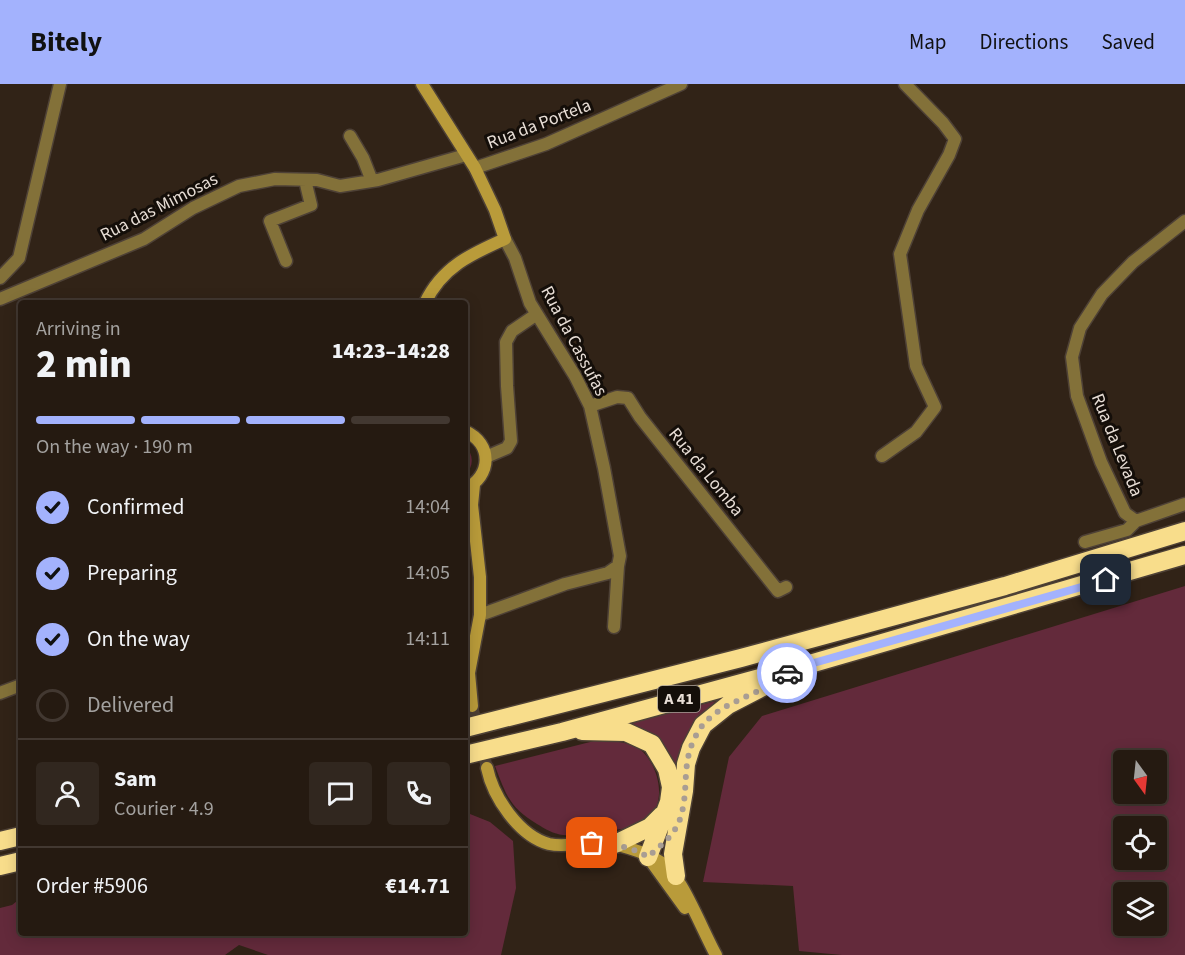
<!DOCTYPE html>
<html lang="en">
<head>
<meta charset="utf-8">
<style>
	body { margin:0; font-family:"Source Sans 3",sans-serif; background:#31271f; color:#f1f3f6; height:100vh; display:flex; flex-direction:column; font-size:22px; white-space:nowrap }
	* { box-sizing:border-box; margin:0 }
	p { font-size:20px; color:#a3a19f }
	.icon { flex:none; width:33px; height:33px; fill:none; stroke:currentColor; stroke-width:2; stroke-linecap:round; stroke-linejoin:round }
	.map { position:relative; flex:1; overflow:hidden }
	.details { position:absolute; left:18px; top:216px; width:450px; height:636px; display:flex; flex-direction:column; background:#251a11; border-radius:6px; box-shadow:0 3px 15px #0003,0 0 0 2px #423831 }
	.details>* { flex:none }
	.needle { width:39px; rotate:165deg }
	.fabs { position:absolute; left:1113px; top:666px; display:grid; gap:12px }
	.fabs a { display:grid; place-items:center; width:54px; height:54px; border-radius:6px; background:#251a11; box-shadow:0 3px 15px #0003,0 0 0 2px #423831; font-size:30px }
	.pin { position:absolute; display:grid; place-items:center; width:51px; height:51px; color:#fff; margin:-26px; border-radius:12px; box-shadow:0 3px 9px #0006 }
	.courier { position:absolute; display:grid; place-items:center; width:60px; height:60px; margin:-30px; border:4px solid #a3b2fd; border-radius:50%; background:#fff; color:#222; box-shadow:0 2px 8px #0007 }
	.summary em { font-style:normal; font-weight:800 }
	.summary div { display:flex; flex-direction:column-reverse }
	.summary { display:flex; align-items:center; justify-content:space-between; height:102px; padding:0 18px }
	h1 { font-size:39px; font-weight:800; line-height:45px }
	.bar { display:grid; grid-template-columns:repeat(4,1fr); gap:9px 6px; align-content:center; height:72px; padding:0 18px }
	.bar i { height:8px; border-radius:4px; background:#423831 }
	.bar .active { background:#a3b2fd }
	.bar p { grid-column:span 4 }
	.line { display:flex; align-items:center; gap:15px; padding:0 18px; border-top:2px solid #423831 }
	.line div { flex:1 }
	.round { display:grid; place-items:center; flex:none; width:63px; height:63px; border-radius:6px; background:#31271f }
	ol { padding:0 18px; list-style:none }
	li { display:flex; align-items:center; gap:18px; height:66px }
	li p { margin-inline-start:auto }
	li .icon { padding:6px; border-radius:50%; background:#a3b2fd; color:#111; stroke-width:4 }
	li:last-child { color:#a3a19f }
	li i { width:33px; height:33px; border:3px solid #423831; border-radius:50% }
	header { display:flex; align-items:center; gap:36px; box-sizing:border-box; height:84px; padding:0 30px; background:#a3b2fd; color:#111 }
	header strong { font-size:28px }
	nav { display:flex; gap:33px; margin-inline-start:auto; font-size:21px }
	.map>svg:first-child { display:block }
	.green { fill:#632a3b; fill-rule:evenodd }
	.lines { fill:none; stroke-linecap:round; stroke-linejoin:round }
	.secondary-tunnel { stroke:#4c3f34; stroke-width:12; stroke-dasharray:12 6; stroke-linecap:butt }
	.minor-casing { stroke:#4e4136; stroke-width:15 }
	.tertiary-casing { stroke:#4e4136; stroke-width:15 }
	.secondary-casing { stroke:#4e4136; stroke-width:15 }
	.motorway-casing { stroke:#4e4136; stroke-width:21 }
	.minor { stroke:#837139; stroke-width:12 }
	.tertiary { stroke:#837139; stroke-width:12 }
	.secondary { stroke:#b99b3a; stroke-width:12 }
	.motorway { stroke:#f8dd8b; stroke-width:18 }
	.done { stroke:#a89d93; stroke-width:6; stroke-dasharray:0 10.8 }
	.route { stroke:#a3b2fd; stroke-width:8 }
	.labels { text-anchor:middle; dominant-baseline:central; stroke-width:6; stroke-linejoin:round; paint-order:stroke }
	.shield { fill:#140e09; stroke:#a8a098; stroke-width:1.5 }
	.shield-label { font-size:16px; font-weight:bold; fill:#e8ded6 }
	.street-label { font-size:18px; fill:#e8ded6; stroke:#140e09 }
</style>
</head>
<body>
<header>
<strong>Bitely</strong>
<nav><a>Map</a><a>Directions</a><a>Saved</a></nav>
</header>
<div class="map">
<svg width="1185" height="871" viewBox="0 0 1185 871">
	<rect width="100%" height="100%" fill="#312317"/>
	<path class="green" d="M465,361c9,10 9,21 0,31z
		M1185,502v369h-343l-43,-4 -6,-65 -90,-4 26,-125 33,-41zM1156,676v34h-32v-34zM1124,742h32v34h-32zM1124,808h32v34h-32z
		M716,617c-27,24 -38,44 -41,81l-51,-58z
		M594,657c16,0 36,-1 49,11 16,16 24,50 5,67 -13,10 -28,10 -44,12 -13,1 -29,6 -41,4 -9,-1 -18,-6 -26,-11 -27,-16 -31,-29 -42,-58z
		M465,728l25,10 23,19 3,47 -15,67h-233l-29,-10 -14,10h-225v-47l12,-3 9,-7v35h444z"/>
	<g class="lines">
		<path class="secondary-tunnel" d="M472,622l15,62"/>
		<g class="minor-casing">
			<path id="minor" d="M350,52l13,22 9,23
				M475,84l71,-24 135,-60
				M286,177l-16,-40 41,-16 -6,-25
				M0,194l19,-20 41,-174
				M0,215l144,-60 49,-31 46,-22 36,-7 42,1 23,6 38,-6 88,-25
				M590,322l27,-9 11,1 12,19 138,174 8,-4
				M882,372l34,-24 19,-25 -19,-41 -16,-112 18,-44 31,-55 6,-16 -12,-16 -38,-39
				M486,373l21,-9 4,-7 -4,-55 -1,-44 6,-11 25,-17
				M1136,437l-11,-8 -24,-51 -24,-66 -5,-39 8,-29 22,-34 31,-32 52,-41
				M1085,458l42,-12 9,-9 49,-17
				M480,531l85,-31 43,-11 10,-7 2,-10 -16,-88 -14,-62 -15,-30 -45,-73 -15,-45 -10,-19
				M614,543l4,-61"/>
		</g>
		<g class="tertiary-casing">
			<path id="tertiary" d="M0,609l21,-8"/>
		</g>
		<g class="secondary-casing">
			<path id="secondary" d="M422,0l53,84 20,42 10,29c-34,15 -63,28 -80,64
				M465,347c28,13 27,45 0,58
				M472,622l-3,-33 11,-58v-38l-8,-72 2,-20
				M487,684c6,29 32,68 62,76 13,3 27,0 41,-1 24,-2 54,8 74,21 17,11 40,70 52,91
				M648,773l37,51"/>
		</g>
		<g class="motorway-casing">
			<path id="motorway" d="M465,644l276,-70 264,-72 180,-55
				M582,647l44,1 26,12 15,25 4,18 -2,15 -21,55
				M465,671l97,-23 234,-64 389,-113
				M0,757l21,-5
				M615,760l35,-17 12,-12
				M0,782l21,-5
				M676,792l-3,-22 11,-63 2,-27 5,-16 12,-23 25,-20 48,-25"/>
		</g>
		<use href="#minor" class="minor"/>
		<use href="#tertiary" class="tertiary"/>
		<use href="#secondary" class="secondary"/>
		<use href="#motorway" class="motorway"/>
	</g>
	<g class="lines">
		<path class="done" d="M592,759c21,1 38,3 56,14 12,-11 27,-22 32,-38 11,-33 -2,-60 22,-93 15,-19 41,-27 62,-38 8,-4 16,-10 23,-15"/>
		<path class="route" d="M787,589l9,-5 310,-88"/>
	</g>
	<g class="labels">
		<rect class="shield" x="658" y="602" width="42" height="26" rx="4.5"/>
		<g class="shield-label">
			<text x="679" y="615">A 41</text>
		</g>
		<g class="street-label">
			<text transform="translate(539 40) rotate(-21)">Rua da Portela</text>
			<text transform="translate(159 123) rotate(-27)">Rua das Mimosas</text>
			<text transform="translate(574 257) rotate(62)">Rua da Cassufas</text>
			<text transform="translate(1117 361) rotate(68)">Rua da Levada</text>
			<text transform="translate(706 388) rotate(51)">Rua da Lomba</text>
		</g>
	</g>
</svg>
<div class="fabs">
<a><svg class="needle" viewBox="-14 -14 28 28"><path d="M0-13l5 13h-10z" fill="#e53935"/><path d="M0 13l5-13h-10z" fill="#a3a19f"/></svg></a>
<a><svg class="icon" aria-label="locate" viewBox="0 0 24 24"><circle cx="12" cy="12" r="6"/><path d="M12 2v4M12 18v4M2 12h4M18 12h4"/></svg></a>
<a><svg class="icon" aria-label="layers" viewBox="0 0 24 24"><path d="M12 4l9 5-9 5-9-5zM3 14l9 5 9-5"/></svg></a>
</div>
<div class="pin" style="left:592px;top:759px;background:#ea580c"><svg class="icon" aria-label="bag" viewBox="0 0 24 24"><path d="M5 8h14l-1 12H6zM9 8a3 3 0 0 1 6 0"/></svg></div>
<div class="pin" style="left:1106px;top:496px;background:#1f2937"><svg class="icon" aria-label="home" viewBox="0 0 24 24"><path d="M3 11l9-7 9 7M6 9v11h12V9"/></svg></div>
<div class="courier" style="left:787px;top:589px"><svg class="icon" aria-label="car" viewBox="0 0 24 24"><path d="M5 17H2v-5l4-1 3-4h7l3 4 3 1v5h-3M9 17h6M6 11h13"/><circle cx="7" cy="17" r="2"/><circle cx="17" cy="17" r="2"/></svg></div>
<section class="details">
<div class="summary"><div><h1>2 min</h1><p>Arriving in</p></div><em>14:23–14:28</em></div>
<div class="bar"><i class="active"></i><i class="active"></i><i class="active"></i><i></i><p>On the way · 190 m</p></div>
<ol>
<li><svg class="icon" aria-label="check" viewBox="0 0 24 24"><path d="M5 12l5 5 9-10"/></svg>Confirmed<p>14:04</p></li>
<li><svg class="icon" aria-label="check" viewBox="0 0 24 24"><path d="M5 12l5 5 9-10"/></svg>Preparing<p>14:05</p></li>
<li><svg class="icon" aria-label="check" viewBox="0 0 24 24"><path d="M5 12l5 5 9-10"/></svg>On the way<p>14:11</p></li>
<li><i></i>Delivered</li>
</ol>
<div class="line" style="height:108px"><a class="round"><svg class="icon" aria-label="person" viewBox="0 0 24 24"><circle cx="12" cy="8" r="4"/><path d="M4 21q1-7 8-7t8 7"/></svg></a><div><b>Sam</b><p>Courier · 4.9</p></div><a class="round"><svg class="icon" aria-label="chat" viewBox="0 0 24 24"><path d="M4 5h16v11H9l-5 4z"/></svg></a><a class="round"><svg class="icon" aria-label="phone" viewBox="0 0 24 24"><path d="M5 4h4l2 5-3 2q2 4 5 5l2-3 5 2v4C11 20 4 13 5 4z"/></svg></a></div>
<div class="line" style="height:78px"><div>Order #5906</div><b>€14.71</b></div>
</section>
</div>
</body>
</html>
